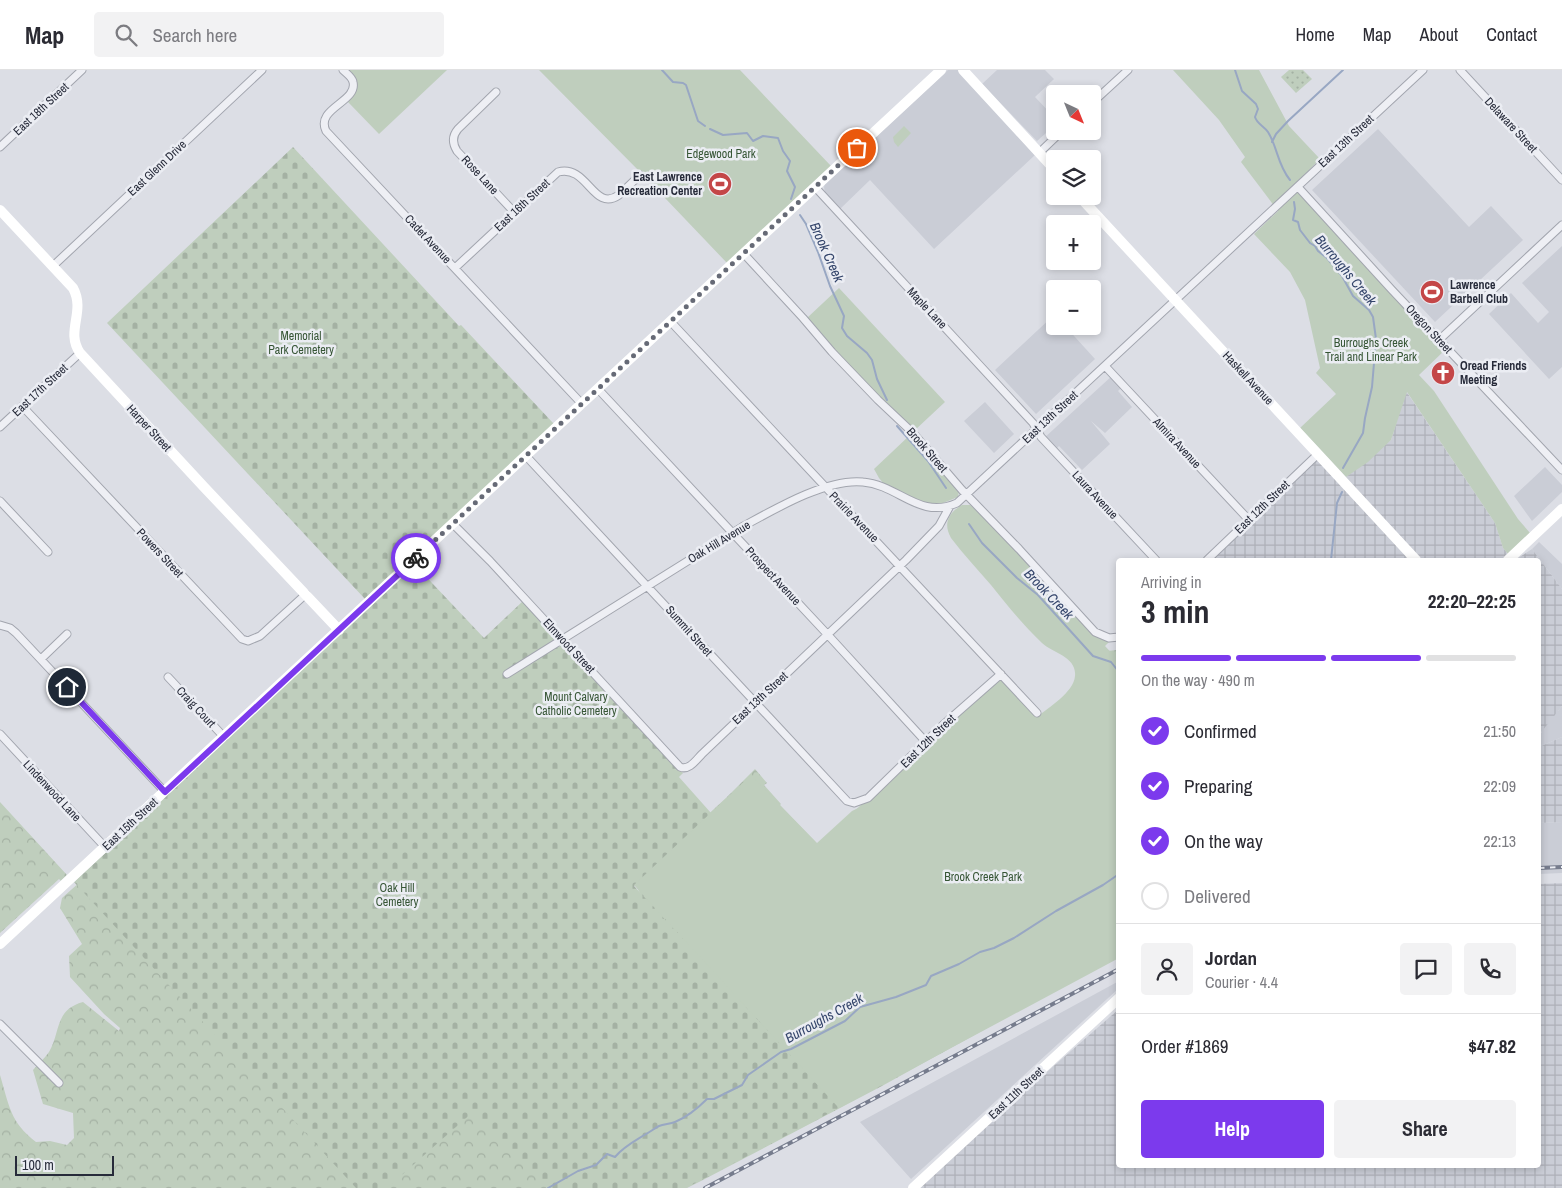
<!DOCTYPE html>
<html lang="en">
<head>
<meta charset="utf-8">
<style>
	body { margin:0; font-family:"Archivo Narrow",sans-serif; background:#f2f2f3; color:#2b2b33; height:100vh; display:flex; flex-direction:column; font-size:19px; white-space:nowrap }
	* { box-sizing:border-box; margin:0 }
	p { font-size:16px; color:#7c7c81 }
	.icon { flex:none; width:28px; height:28px; fill:none; stroke:currentColor; stroke-width:2; stroke-linecap:round; stroke-linejoin:round }
	.map { position:relative; flex:1; overflow:hidden }
	.drawer { position:absolute; left:1116px; top:488px; width:425px; height:610px; display:flex; flex-direction:column; background:#fff; border-radius:5px; box-shadow:0 2px 8px #0003 }
	.drawer>* { flex:none }
	.needle { width:32px; rotate:137deg }
	.buttons { position:absolute; left:1046px; top:15px; display:grid; gap:10px }
	.buttons a { display:grid; place-items:center; width:55px; height:55px; border-radius:5px; background:#fff; box-shadow:0 2px 8px #0003; font-size:25px }
	.scale { position:absolute; left:15px; bottom:12px; width:99px; box-sizing:border-box; padding-left:5px; border:2px solid #272b3a; border-top:0; font-size:14px; line-height:18px; white-space:nowrap; color:#272b3a; -webkit-text-stroke:4px #ebedf3; paint-order:stroke }
	.pin { position:absolute; display:grid; place-items:center; width:42px; height:42px; color:#fff; margin:-21px; border:2px solid #fff; border-radius:50%; box-shadow:0 1px 5px #0007 }
	.courier { position:absolute; display:grid; place-items:center; width:50px; height:50px; margin:-25px; border:4px solid #7c3aed; border-radius:50%; background:#fff; color:#222; box-shadow:0 1px 6px #0007 }
	.summary em { font-style:normal; font-weight:700 }
	.summary div { display:flex; flex-direction:column-reverse }
	.summary { display:flex; align-items:center; justify-content:space-between; height:85px; padding:0 25px }
	h1 { font-size:32px; font-weight:700; line-height:38px }
	.bar { display:grid; grid-template-columns:repeat(4,1fr); gap:8px 5px; align-content:center; height:60px; padding:0 25px }
	.bar i { height:6px; border-radius:4px; background:#e1e1e2 }
	.bar .active { background:#7c3aed }
	.bar p { grid-column:span 4 }
	.line { display:flex; align-items:center; gap:12px; padding:0 25px; border-top:1px solid #e1e1e2 }
	.line div { flex:1 }
	.round { display:grid; place-items:center; flex:none; width:52px; height:52px; border-radius:5px; background:#f2f2f3 }
	ol { padding:0 25px; list-style:none }
	li { display:flex; align-items:center; gap:15px; height:55px }
	li p { margin-inline-start:auto }
	li .icon { padding:5px; border-radius:50%; background:#7c3aed; color:#fff; stroke-width:4 }
	li:last-child { color:#7c7c81 }
	li i { width:28px; height:28px; border:2px solid #e1e1e2; border-radius:50% }
	.primary-button { display:flex; gap:10px; margin-top:auto; padding:10px 25px }
	.primary-button a { flex:1; height:58px; border-radius:5px; background:#7c3aed; color:#fff; font-size:20px; font-weight:700; line-height:58px; text-align:center }
	.primary-button a+a { background:#f2f2f3; color:#2b2b33 }
	header { display:flex; align-items:center; gap:30px; box-sizing:border-box; height:70px; padding:0 25px; background:#fff; border-bottom:1px solid #e1e1e2 }
	header strong { font-size:24px }
	nav { display:flex; gap:28px; margin-inline-start:auto; font-size:18px }
	.search { width:350px; height:45px; background:#f2f2f3; display:flex; align-items:center; gap:12px; box-sizing:border-box; padding:0 18px; border-radius:5px; color:#7c7c81; font-size:19px }
	.map>svg:first-child { display:block }
	.built { fill:#cacdd6 }
	.industrial { fill:url(#industrial-grid) }
	.grass { fill:url(#grass-dots) }
	.forest { fill:url(#forest-crowns) }
	.cemetery { fill:url(#cemetery-stones) }
	.park { fill:#bfcebd }
	.lines { fill:none; stroke-linecap:round; stroke-linejoin:round }
	.stream { stroke:#98a7c3; stroke-width:2 }
	.street-casing { stroke:#a2a5ae; stroke-width:9 }
	.street { stroke:#eeeff4; stroke-width:7 }
	.secondary { stroke:#fff; stroke-width:10 }
	.rail-casing { stroke:#767c8d; stroke-width:4 }
	.rail { stroke:#ebedf3; stroke-width:2; stroke-dasharray:5.5; stroke-linecap:butt }
	.done { stroke:#666a76; stroke-width:5; stroke-dasharray:0 9 }
	.route { stroke:#7c3aed; stroke-width:6 }
	.labels { text-anchor:middle; dominant-baseline:central; stroke-width:5; stroke-linejoin:round; paint-order:stroke }
	.street-label { font-size:12px; fill:#272b3a; stroke:#ebedf3 }
	.park-label { font-size:12px; fill:#365535; stroke:#ebedf3 }
	.poi-label { font-size:12px; font-weight:bold; fill:#272b3a; stroke:#ebedf3; text-anchor:start }
	.water-label { font-size:14px; font-style:italic; fill:#34456b; stroke:#ebedf3 }
</style>
</head>
<body>
<header>
<strong>Map</strong>
<div class="search"><svg class="icon" aria-label="search" viewBox="0 0 24 24"><circle cx="10" cy="10" r="6"/><path d="M15 15l6 6"/></svg>Search here</div>
<nav><a>Home</a><a>Map</a><a>About</a><a>Contact</a></nav>
</header>
<div class="map">
<svg width="1562" height="1118" viewBox="0 0 1562 1118">
	<defs>
		<pattern id="industrial-grid" width="8" height="8" patternUnits="userSpaceOnUse" patternTransform="scale(1.25)"><rect width="8" height="8" fill="#cacdd6"/><path d="M0 4h8M4 0v8" fill="none" stroke="#aeb0b8"/></pattern>
		<pattern id="grass-dots" width="8" height="8" patternUnits="userSpaceOnUse" patternTransform="scale(1.25)"><rect width="8" height="8" fill="#bfcebd"/><path d="M2 2h.1M6 6h.1" fill="none" stroke="#a4b1a3" stroke-width="1.8" stroke-linecap="round"/></pattern>
		<pattern id="forest-crowns" width="20" height="18" patternUnits="userSpaceOnUse" patternTransform="scale(1.25)"><rect width="20" height="18" fill="#bfcebd"/><path d="M2 6a3 3 0 1 1 6 0M12 15a3 3 0 1 1 6 0" fill="none" stroke="#a4b1a3"/></pattern>
		<pattern id="cemetery-stones" width="16" height="16" patternUnits="userSpaceOnUse" patternTransform="scale(1.25)"><rect width="16" height="16" fill="#bfcebd"/><path d="M2 7V4a2 2 0 0 1 4 0v3zM10 15v-3a2 2 0 0 1 4 0v3z" fill="#a4b1a3"/></pattern>
	</defs>
	<rect width="100%" height="100%" fill="#dcdee5"/>
	<path class="built" d="M948,0h10l77,85 -101,94 -64,-69 -30,29 -15,-16 -1,-6 1,-3z
		M997,0h48l9,9 -19,18 20,21v7l-18,16 -55,-57z
		M1378,59l91,98 22,-21 32,34 -88,82 -123,-132z
		M1562,176v121l-13,12 -60,-65 22,-21 27,30 11,-11 -27,-29z
		M1054,245l1,11h10l30,33 -59,55 -41,-44z
		M1113,305l10,11 -5,5 14,16 -27,26 -14,-12 19,23 -28,26 -23,-24 -5,5 -11,-12z
		M985,332l29,32 -20,19 -30,-32z
		M1545,397l17,18v7l-30,29 -18,-25z
		M1539,472l23,22v25l-30,-40z
		M1539,621l19,20 4,-5v31l-23,10v-12l3,-3z
		M1562,752v51l-23,1v-51z
		M1119,911v7l-208,191 -51,-57z"/>
	<path class="industrial" d="M1406,321l89,132 8,25 11,12h-304l114,-106 22,23 45,-37z
		M1532,479l30,40v117l-23,29v-175h-24z
		M1562,667v85l-23,1v-76z
		M1562,813v305h-648l205,-179v156h420v-281z"/>
	<path class="grass" d="M1289,0h14l9,9 -16,14 -15,-16z"/>
	<path class="forest" d="M1117,580l2,2v303l-237,131 -181,95 -14,7h-687v-113c9,30 10,47 36,67l14,-1 17,4 7,-7 -1,-25 -30,-9 -10,-34c5,-6 12,-12 16,-18 12,-20 5,-42 34,-50l36,29 1,-3 -16,-14 -34,-37 -1,-21 13,-12 -22,-36 2,-10 19,-17 560,14 -5,-9v-5l91,-84 28,-28 12,14 -3,2 17,19 -1,1 37,38 35,-32 186,-91 21,-16 48,-53z
		M0,732l67,73 -6,6 -2,-2 -59,54z"/>
	<path class="cemetery" d="M293,77l166,179 2,-1 93,99 -189,175 -258,-276z
		M415,495l69,73 39,-37 30,34 1,5 -45,37 46,-29 8,-3 120,128 -4,4 32,36 -77,73 205,222 -153,80h-139l-73,-77 -87,77h-31l-282,-306z"/>
	<path class="park" d="M349,0h98l-68,64 -31,-32c11,-11 13,-20 1,-32z
		M539,0h201l91,96 -104,97 -83,-87z
		M1173,0h86l30,56 31,33 -27,27 152,164 -26,25 15,16 84,128 12,14 -22,21 -5,-6 -8,-25 -88,-131 -16,48 -23,22 -22,15 -46,-49 36,-34 -20,-21 4,-5 -15,-68 -15,-28 -36,-38 24,-23 -37,-49 4,-5 -26,-37z
		M904,56l7,7 -13,14 -4,-5 -1,-5z
		M839,218l106,114 -31,29c-38,-36 -74,-73 -107,-113z
		M910,365l49,56 -1,6 -15,6 -9,1 -12,-2 -38,-18 -5,-6 -5,-9z
		M962,435h8l14,11 108,117 6,4 13,3 -6,6 14,15v297l-280,150 -205,-223 117,-110 67,70 43,-40 9,-6 78,-75 51,-45 5,3 33,35c11,-9 37,-25 38,-41 2,-19 -22,-23 -33,-33 -19,-18 -35,-38 -51,-58 -13,-15 -27,-30 -40,-47 -8,-14 -3,-25 11,-33z"/>
	<g class="lines">
		<path class="stream" d="M662,0l11,12 10,1 3,2 12,36 7,5
			M1235,0l7,21 14,13 2,5 -3,8c2,7 9,9 13,15 10,16 9,32 22,48
			M710,59l13,6 24,-2 6,8 10,-5 15,2 5,13 7,10 -3,10 8,16 -4,12
			M1272,72l4,-8 12,-13 55,-51
			M1294,132l1,7 -2,11 5,2 2,8 10,13 5,3 3,5 9,7 15,18 11,20 16,14 4,7 3,22 -4,48 -7,31 -2,15 -20,35
			M800,145l6,9 12,28 12,34 14,30 -2,12 5,8 20,17 5,7 5,19 10,21
			M897,356l31,35 18,27
			M969,454l13,19 35,35 21,17 55,61 18,6 8,10
			M1331,490l6,-57 5,-11
			M548,1118l30,-17 18,-6 11,-11 8,3c9,-11 20,-16 31,-23 4,-2 9,-6 13,-8 5,-2 11,-2 16,-4 12,-5 23,-14 32,-23h7l28,-14 6,-10 33,-23 10,-3 54,-28 15,-14 36,-10 30,-12 5,-9 28,-12 21,-12 14,-4 20,-10 42,-27 47,-26 16,-11"/>
		<g class="street-casing">
			<path id="street" d="M343,0c4,4 9,7 10,12 5,20 -38,26 -27,49l256,273
				M1460,0l102,110
				M496,22l-38,37c-6,7 -6,14 -1,22l57,61
				M1092,33l36,-33
				M0,77l82,-77
				M1039,83l23,-22
				M815,117l218,236 8,14 115,123
				M1298,117l94,103 170,180
				M744,184l59,64 29,34 46,48 35,33 49,57 57,59 76,83 14,6 10,-1
				M53,196l209,-196
				M455,198l103,-96c30,-8 35,41 61,23l21,-20
				M671,252l366,391
				M1439,270l123,-115
				M1105,296l144,154
				M598,319l230,246 98,107
				M23,337l219,232 6,2 12,-5 46,-42
				M0,357l80,-74
				M526,386l321,345 7,2 14,-5 75,-73 58,-51
				M0,431l48,51
				M453,454l37,37 190,206c9,4 16,-7 22,-13l204,-194 33,-34 11,-20
				M1207,490l111,-106
				M0,555l10,3 6,5 149,159
				M41,589l26,-25
				M507,604l235,-147c31,-17 85,-49 121,-45 36,3 56,38 94,21l466,-433
				M168,607l56,60
				M0,664l105,113
				M0,954l59,59"/>
		</g>
		<use href="#street" class="street"/>
		<path class="secondary" d="M963,0l92,100
			M1079,126l337,364
			M0,140l73,78c13,24 -8,43 7,65l124,134 135,143
			M1508,490l54,-51
			M0,874l941,-874
			M913,1118l206,-190"/>
		<g class="rail-casing">
			<path id="rail" d="M1539,798l23,-1
				M705,1118l414,-219"/>
		</g>
		<use href="#rail" class="rail"/>
	</g>
	<g class="lines">
		<path class="done" d="M416,488l441,-410"/>
		<path class="route" d="M67,617l98,105 251,-234"/>
	</g>
	<defs>
		<g id="stadium-disc" transform="scale(1.25)"><circle r="9.5" fill="#c44748" stroke="#ebedf3"/><path d="M0-5a6.5 5 0 1 0 0 10a6.5 5 0 1 0 0-10ZM-3.5-1.8h7v3.6h-7Z" fill="#fff"/></g>
		<g id="church-disc" transform="scale(1.25)"><circle r="9.5" fill="#c44748" stroke="#ebedf3"/><path d="M-1.2-6h2.4v3.5h3.3v2.4h-3.3V6h-2.4V-.1h-3.3v-2.4h3.3Z" fill="#fff"/></g>
	</defs>
	<g fill-rule="evenodd">
		<use href="#stadium-disc" x="720" y="114"/>
		<use href="#stadium-disc" x="1432" y="222"/>
		<use href="#church-disc" x="1443" y="303"/>
	</g>
	<g class="labels">
		<g class="street-label">
			<text transform="translate(41 39) rotate(-43)">East 18th Street</text>
			<text transform="translate(1511 55) rotate(47)">Delaware Street</text>
			<text transform="translate(1346 71) rotate(-43)">East 13th Street</text>
			<text transform="translate(157 98) rotate(-43)">East Glenn Drive</text>
			<text transform="translate(480 105) rotate(47)">Rose Lane</text>
			<text transform="translate(522 135) rotate(-43)">East 16th Street</text>
			<text transform="translate(428 169) rotate(47)">Cadet Avenue</text>
			<text transform="translate(927 238) rotate(47)">Maple Lane</text>
			<text transform="translate(1429 259) rotate(47)">Oregon Street</text>
			<text transform="translate(1248 308) rotate(47)">Haskell Avenue</text>
			<text transform="translate(40 320) rotate(-43)">East 17th Street</text>
			<text transform="translate(1050 347) rotate(-43)">East 13th Street</text>
			<text transform="translate(149 358) rotate(47)">Harper Street</text>
			<text transform="translate(1177 373) rotate(47)">Almira Avenue</text>
			<text transform="translate(927 380) rotate(49)">Brook Street</text>
			<text transform="translate(1095 425) rotate(47)">Laura Avenue</text>
			<text transform="translate(1262 437) rotate(-44)">East 12th Street</text>
			<text transform="translate(854 447) rotate(46)">Prairie Avenue</text>
			<text transform="translate(719 472) rotate(-31)">Oak Hill Avenue</text>
			<text transform="translate(160 483) rotate(47)">Powers Street</text>
			<text transform="translate(773 506) rotate(47)">Prospect Avenue</text>
			<text transform="translate(689 561) rotate(48)">Summit Street</text>
			<text transform="translate(569 576) rotate(47)">Elmwood Street</text>
			<text transform="translate(760 628) rotate(-43)">East 13th Street</text>
			<text transform="translate(196 637) rotate(47)">Craig Court</text>
			<text transform="translate(928 671) rotate(-44)">East 12th Street</text>
			<text transform="translate(52 721) rotate(47)">Lindenwood Lane</text>
			<text transform="translate(130 754) rotate(-43)">East 15th Street</text>
			<text transform="translate(1016 1023) rotate(-43)">East 11th Street</text>
		</g>
		<g class="park-label">
			<text x="721" y="84">Edgewood Park</text>
			<text x="301" y="266">Memorial<tspan x="301" dy="14">Park Cemetery</tspan></text>
			<text x="1371" y="273">Burroughs Creek<tspan x="1371" dy="14">Trail and Linear Park</tspan></text>
			<text x="576" y="627">Mount Calvary<tspan x="576" dy="14">Catholic Cemetery</tspan></text>
			<text x="983" y="807">Brook Creek Park</text>
			<text x="397" y="818">Oak Hill<tspan x="397" dy="14">Cemetery</tspan></text>
		</g>
		<g class="poi-label">
			<text x="702" y="107" text-anchor="end">East Lawrence<tspan x="702" dy="14">Recreation Center</tspan></text>
			<text x="1450" y="215">Lawrence<tspan x="1450" dy="14">Barbell Club</tspan></text>
			<text x="1460" y="296">Oread Friends<tspan x="1460" dy="14">Meeting</tspan></text>
		</g>
		<g class="water-label">
			<text transform="translate(827 182) rotate(66)">Brook Creek</text>
			<text transform="translate(1346 200) rotate(50)">Burroughs Creek</text>
			<text transform="translate(1049 524) rotate(46)">Brook Creek</text>
			<text transform="translate(824 948) rotate(-29)">Burroughs Creek</text>
		</g>
	</g>
</svg>
<div class="buttons">
<a><svg class="needle" viewBox="-14 -14 28 28"><path d="M0-13l5 13h-10z" fill="#e53935"/><path d="M0 13l5-13h-10z" fill="#7c7c81"/></svg></a>
<a><svg class="icon" aria-label="layers" viewBox="0 0 24 24"><path d="M12 4l9 5-9 5-9-5zM3 14l9 5 9-5"/></svg></a>
<a>+</a>
<a>−</a>
</div>
<div class="scale">100 m</div>
<div class="pin" style="left:857px;top:78px;background:#ea580c"><svg class="icon" aria-label="bag" viewBox="0 0 24 24"><path d="M5 8h14l-1 12H6zM9 8a3 3 0 0 1 6 0"/></svg></div>
<div class="pin" style="left:67px;top:617px;background:#1f2937"><svg class="icon" aria-label="home" viewBox="0 0 24 24"><path d="M3 11l9-7 9 7M6 9v11h12V9"/></svg></div>
<div class="courier" style="left:416px;top:488px"><svg class="icon" aria-label="bike" viewBox="0 0 24 24"><circle cx="6" cy="16" r="4"/><circle cx="18" cy="16" r="4"/><path d="M6 16l4-8h5l3 8M10 8l3 8H6M13 5h3"/></svg></div>
<section class="drawer">
<div class="summary"><div><h1>3 min</h1><p>Arriving in</p></div><em>22:20–22:25</em></div>
<div class="bar"><i class="active"></i><i class="active"></i><i class="active"></i><i></i><p>On the way · 490 m</p></div>
<ol>
<li><svg class="icon" aria-label="check" viewBox="0 0 24 24"><path d="M5 12l5 5 9-10"/></svg>Confirmed<p>21:50</p></li>
<li><svg class="icon" aria-label="check" viewBox="0 0 24 24"><path d="M5 12l5 5 9-10"/></svg>Preparing<p>22:09</p></li>
<li><svg class="icon" aria-label="check" viewBox="0 0 24 24"><path d="M5 12l5 5 9-10"/></svg>On the way<p>22:13</p></li>
<li><i></i>Delivered</li>
</ol>
<div class="line" style="height:90px"><a class="round"><svg class="icon" aria-label="person" viewBox="0 0 24 24"><circle cx="12" cy="8" r="4"/><path d="M4 21q1-7 8-7t8 7"/></svg></a><div><b>Jordan</b><p>Courier · 4.4</p></div><a class="round"><svg class="icon" aria-label="chat" viewBox="0 0 24 24"><path d="M4 5h16v11H9l-5 4z"/></svg></a><a class="round"><svg class="icon" aria-label="phone" viewBox="0 0 24 24"><path d="M5 4h4l2 5-3 2q2 4 5 5l2-3 5 2v4C11 20 4 13 5 4z"/></svg></a></div>
<div class="line" style="height:65px"><div>Order #1869</div><b>$47.82</b></div>
<div class="primary-button"><a>Help</a><a>Share</a></div>
</section>
</div>
</body>
</html>
